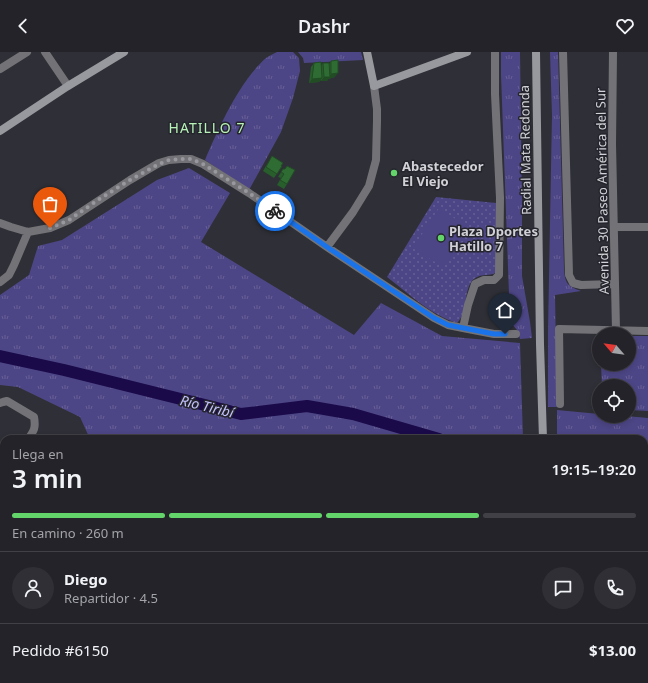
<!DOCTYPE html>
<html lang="es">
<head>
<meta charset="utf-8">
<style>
	body { margin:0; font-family:"Noto Sans",sans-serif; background:#2f2f35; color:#f1f3f6; height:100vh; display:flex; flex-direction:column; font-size:15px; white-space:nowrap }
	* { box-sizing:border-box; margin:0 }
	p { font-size:13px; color:#a3a4a8 }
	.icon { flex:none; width:22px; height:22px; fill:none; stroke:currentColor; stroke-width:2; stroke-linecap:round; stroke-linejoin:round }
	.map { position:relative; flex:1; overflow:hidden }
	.drawer { position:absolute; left:0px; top:383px; width:648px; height:248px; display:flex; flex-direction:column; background:#232329; border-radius:12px 12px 0 0; box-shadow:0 2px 6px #0003,0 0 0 1px #404046 }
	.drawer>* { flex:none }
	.needle { width:26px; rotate:298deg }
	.fabs { position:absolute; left:592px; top:275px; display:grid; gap:8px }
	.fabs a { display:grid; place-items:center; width:44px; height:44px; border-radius:50%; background:#232329; box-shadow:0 2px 6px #0003,0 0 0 1px #404046; font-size:20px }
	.pin { position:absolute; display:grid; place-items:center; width:34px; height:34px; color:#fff; margin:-41px -17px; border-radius:50% 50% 50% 0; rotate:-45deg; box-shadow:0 0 4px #0007 }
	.pin .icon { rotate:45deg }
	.courier { position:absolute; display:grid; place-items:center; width:40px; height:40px; margin:-20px; border:3px solid #1a73e8; border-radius:50%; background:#fff; color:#222; box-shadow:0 1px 5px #0007 }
	.overview em { font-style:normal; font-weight:600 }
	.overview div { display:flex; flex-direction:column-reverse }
	.overview { display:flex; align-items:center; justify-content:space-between; height:68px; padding:0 12px }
	h1 { font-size:26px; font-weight:600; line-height:30px }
	.bar { display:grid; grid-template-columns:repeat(4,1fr); gap:6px 4px; align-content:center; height:48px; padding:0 12px }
	.bar i { height:5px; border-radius:3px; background:#404046 }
	.bar .active { background:#62d469 }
	.bar p { grid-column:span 4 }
	.line { display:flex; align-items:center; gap:10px; padding:0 12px; border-top:1px solid #404046 }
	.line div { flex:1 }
	.round { display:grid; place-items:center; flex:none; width:42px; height:42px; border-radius:21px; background:#2f2f35 }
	header { display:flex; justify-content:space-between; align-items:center; height:52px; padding:0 12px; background:#232329; font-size:18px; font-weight:600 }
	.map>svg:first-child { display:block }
	.grass { fill:url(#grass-tufts) }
	.garden { fill:url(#garden-dots) }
	.pitch { fill:#4d4686 }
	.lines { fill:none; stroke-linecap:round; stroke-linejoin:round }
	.river { stroke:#1b0a4a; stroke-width:12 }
	.street { stroke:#737377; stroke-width:8 }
	.secondary { stroke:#98989f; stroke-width:8 }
	.wall { fill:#285d2c }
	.shaded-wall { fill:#214c24 }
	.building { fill:#2f6c33; stroke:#214c24 }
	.done { stroke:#98989f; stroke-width:4; stroke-dasharray:0 7.2 }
	.route { stroke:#1a73e8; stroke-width:5 }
	.poi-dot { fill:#62d469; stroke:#25252d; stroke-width:1.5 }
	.labels { text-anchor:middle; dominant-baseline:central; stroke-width:3; stroke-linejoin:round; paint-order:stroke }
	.street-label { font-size:13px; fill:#d1d1d7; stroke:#25252d }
	.poi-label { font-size:13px; font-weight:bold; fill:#d1d1d7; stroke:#25252d; text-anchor:start }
	.neighbourhood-label { font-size:14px; letter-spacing:1px; fill:#b7f2b7; stroke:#25252d }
	.water-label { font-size:14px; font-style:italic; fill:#c4c2fe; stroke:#25252d }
</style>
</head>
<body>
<header><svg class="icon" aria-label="back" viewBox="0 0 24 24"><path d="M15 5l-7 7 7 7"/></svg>Dashr<svg class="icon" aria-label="heart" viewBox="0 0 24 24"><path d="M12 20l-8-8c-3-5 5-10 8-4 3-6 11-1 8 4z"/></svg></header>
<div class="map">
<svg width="648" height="631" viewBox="0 0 648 631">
	<defs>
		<pattern id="grass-tufts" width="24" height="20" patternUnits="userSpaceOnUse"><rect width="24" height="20" fill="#4d4686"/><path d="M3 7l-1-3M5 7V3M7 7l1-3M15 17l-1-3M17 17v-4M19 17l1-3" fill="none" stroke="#666096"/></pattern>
		<pattern id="garden-dots" width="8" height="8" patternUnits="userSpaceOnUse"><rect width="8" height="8" fill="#4d4686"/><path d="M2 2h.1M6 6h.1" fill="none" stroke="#666096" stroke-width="1.8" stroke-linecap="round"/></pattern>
	</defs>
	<rect width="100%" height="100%" fill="#2f2f37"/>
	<path class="grass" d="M277,0h16l6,6 1,13 -7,27 -12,34 -32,58 -44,-30c14,-33 34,-78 61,-102 3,-2 7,-4 11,-6z
		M298,0h63l2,8 -59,3 -1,-5z
		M501,0h19l2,152v72l8,46 2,16 -12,1 -2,-8 -8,-9 -9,-248z
		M550,0h8l6,217c1,14 3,17 17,22l-26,4 2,112h-9v-74l4,-218z
		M189,116l41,25 -29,49 153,93 27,-32 61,33 78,7 3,96h-433l-10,-22 -62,-30 -18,-2v-90l29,-20 9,-29 24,-6 95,-60z
		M629,284h19v75l-19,-1v-24h-27l-1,-22h28z
		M557,358l42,4v2h27l22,2v126l-4,1v-106h-87z"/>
	<path class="garden" d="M436,145l60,6 1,66 -2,4c-6,3 -12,1 -18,4 -15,7 -8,35 -20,46 -26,-8 -48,-29 -70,-46z"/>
	<path class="pitch" d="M439,156l30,20 -26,39 -30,-19z"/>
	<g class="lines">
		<path class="river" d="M0,304l64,14 177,44 66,-8 46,8 86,25
			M644,442l4,1"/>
		<path class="street" d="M45,0l23,34
			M563,0l6,223 4,8 8,2 33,-1
			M613,0l-1,92 4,186
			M0,17l27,-17
			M0,171l11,4 17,5 22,-4 19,-8 61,-40 29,-17 10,-3 12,-1h10l12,5 46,29 78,54 107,71 14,7 15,3 31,6h22
			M614,175h34
			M327,195l26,-35 16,-26 7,-26 1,-39v-12l-3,-23
			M0,230l9,-7 5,-10 14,-33
			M463,276l5,-23 7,-21 9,-4h10l5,-5 1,-77 -5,-104v-42
			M0,351l3,-1 4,-1 27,16c2,11 0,14 -6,22
			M560,352l-1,-75 89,2
			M0,429l4,-6
			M0,474l4,2
			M644,523l4,2
			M0,525l4,3
			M0,573l4,-23
			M307,627l1,4
			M475,627v4
			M55,631l1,-4
			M99,631v-4
			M242,631v-4
			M366,631v-4
			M408,631v-4
			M526,631v-4"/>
		<path class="secondary" d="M367,0l7,34 93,-34
			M536,0l4,292 3,95
			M0,79l68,-45 56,-34
			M547,631v-4"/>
	</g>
	<path class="wall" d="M331,9l4,16 -7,2 -1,2h-6v-1l-2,2 -10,1 2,-16 3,-4 7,3 2,-3 6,1z
		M272,104l10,10 -8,12 -11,-7z
		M287,114v18l-3,5 -7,-4 4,-7 -3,-1 5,-8h2z"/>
	<path class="shaded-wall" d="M338,21l-3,4 -7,2 3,-5z
		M324,25h6l-3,4h-6z
		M322,26l-3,4 -10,1 3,-4z"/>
	<path class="building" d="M338,8v13l-7,1v-13z
		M321,10l1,16 -10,1 2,-16z
		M323,11h6l1,14h-6z
		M272,104l11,7 -2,3h1l-5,8 -11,-7z
		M287,114l8,4 -8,14 -7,-4 4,-6 -3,-2 2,-3h2z"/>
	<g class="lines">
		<path class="done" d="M50,176l19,-8 29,-20 32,-20 29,-16 10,-4 13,-1h9l12,5 46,29 26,18"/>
		<path class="route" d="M275,159l52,36 107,71 14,7 46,9h11"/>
	</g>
	<g class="poi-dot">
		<circle cx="394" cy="121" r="4"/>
		<circle cx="441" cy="186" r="4"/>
	</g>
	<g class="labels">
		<g class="street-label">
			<text transform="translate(525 98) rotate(-91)">Radial Mata Redonda</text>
			<text transform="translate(602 139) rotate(-91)">Avenida 30 Paseo América del Sur</text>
		</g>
		<g class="poi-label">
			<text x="402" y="114">Abastecedor<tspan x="402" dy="15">El Viejo</tspan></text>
			<text x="449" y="179">Plaza Dportes<tspan x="449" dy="15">Hatillo 7</tspan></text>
		</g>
		<g class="neighbourhood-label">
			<text x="207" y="75">HATILLO 7</text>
		</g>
		<g class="water-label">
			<text transform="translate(207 354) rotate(14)">Río Tiribí</text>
		</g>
	</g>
</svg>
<div class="fabs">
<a><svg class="needle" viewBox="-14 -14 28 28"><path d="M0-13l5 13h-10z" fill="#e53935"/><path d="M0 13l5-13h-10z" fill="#a3a4a8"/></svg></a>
<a><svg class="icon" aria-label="locate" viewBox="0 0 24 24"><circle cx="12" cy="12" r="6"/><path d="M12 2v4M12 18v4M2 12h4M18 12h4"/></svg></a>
</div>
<div class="pin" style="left:50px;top:176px;background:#ea580c"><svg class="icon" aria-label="bag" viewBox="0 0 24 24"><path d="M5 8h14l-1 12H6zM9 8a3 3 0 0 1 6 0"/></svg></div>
<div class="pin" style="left:505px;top:282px;background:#1f2937"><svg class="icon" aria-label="home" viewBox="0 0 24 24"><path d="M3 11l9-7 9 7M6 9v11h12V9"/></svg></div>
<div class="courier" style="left:275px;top:159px"><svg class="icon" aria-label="bike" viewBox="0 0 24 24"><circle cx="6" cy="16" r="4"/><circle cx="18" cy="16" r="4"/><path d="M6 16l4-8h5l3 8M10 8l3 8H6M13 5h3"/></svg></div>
<section class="drawer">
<div class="overview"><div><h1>3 min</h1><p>Llega en</p></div><em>19:15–19:20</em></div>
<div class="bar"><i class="active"></i><i class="active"></i><i class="active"></i><i></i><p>En camino · 260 m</p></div>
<div class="line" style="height:72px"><a class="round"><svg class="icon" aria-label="person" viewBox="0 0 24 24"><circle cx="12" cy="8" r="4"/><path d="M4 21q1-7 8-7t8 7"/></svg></a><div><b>Diego</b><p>Repartidor · 4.5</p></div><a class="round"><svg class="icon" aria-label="chat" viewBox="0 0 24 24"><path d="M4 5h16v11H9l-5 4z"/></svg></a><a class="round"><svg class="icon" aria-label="phone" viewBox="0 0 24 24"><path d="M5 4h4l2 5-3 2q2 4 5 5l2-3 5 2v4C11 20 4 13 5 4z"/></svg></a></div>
<div class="line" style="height:52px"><div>Pedido #6150</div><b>$13.00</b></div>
</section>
</div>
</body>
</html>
